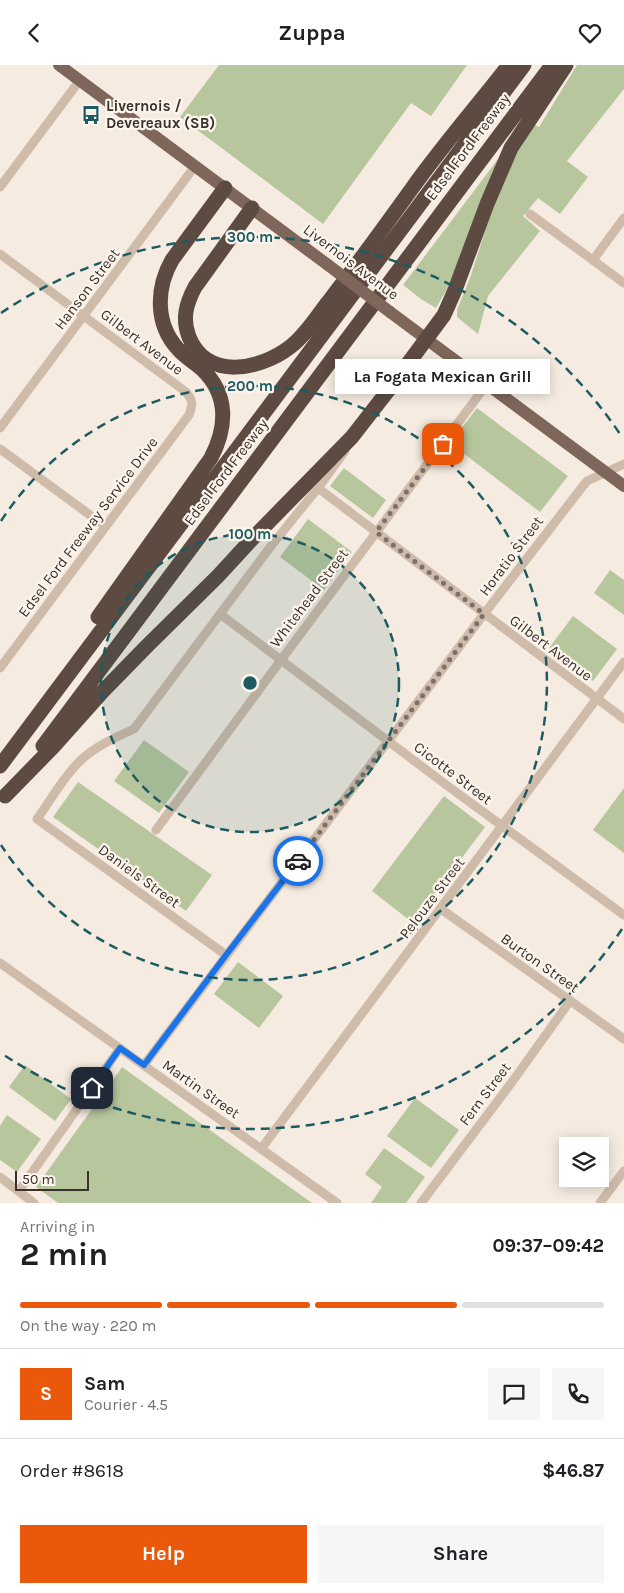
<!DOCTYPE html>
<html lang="en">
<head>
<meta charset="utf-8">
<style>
	body { margin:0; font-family:Karla,sans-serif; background:#f6f6f6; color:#202124; height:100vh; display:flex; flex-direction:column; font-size:19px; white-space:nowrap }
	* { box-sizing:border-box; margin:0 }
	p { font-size:16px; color:#757577 }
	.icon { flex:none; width:28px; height:28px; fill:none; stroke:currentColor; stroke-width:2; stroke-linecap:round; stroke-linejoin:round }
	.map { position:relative; height:1138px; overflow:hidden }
	.sheet { display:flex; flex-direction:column; background:#fff; flex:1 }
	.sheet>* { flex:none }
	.controls { position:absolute; left:559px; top:1072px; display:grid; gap:10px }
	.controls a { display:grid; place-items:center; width:50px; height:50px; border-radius:0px; background:#fff; box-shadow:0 2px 12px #0003; font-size:25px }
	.scale { position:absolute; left:15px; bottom:12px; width:74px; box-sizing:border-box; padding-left:5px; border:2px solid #3b302a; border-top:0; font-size:14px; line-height:18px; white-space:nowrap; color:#3b302a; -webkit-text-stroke:4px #fcf5ed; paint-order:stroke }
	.pin { position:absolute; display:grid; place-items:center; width:42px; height:42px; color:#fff; margin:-21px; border-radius:10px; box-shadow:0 2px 8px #0006 }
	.courier { position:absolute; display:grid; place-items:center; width:50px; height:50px; margin:-25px; border:4px solid #1a73e8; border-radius:50%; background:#fff; color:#222; box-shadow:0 1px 6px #0007 }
	.bubble { position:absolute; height:35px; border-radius:0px; background:#fff; box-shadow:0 2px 12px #0003; font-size:16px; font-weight:700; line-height:35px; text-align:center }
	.headline em { font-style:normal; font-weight:700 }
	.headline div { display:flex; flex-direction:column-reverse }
	.headline { display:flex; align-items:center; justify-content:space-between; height:85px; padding:0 20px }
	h1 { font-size:32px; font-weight:700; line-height:38px }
	.bar { display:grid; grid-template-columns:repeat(4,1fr); gap:8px 5px; align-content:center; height:60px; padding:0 20px }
	.bar i { height:6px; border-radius:4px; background:#e0e0e0 }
	.bar .on { background:#ea580c }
	.bar p { grid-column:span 4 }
	.line { display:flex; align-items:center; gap:12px; padding:0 20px; border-top:1px solid #e0e0e0 }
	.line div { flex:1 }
	.round { display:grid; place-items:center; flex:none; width:52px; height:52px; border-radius:0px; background:#f6f6f6 }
	.action { display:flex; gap:10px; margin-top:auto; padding:10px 20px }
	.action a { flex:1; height:58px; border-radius:0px; background:#ea580c; color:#fff; font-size:20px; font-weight:700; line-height:58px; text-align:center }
	.action a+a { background:#f6f6f6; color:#202124 }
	header { display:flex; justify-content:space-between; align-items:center; height:65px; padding:0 20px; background:#fff; font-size:22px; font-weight:700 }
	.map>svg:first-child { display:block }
	.green { fill:#b8c69e }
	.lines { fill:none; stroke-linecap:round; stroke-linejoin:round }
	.minor { stroke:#cebbaa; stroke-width:9 }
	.primary { stroke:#7e675a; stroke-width:12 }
	.motorway { stroke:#5d4a40; stroke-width:15 }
	.primary-bridge { stroke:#7e675a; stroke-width:12 }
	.done { stroke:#7c716a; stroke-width:5; stroke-dasharray:0 9 }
	.route { stroke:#1a73e8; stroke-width:6 }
	.ring { fill:none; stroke:#1c5b61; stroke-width:2.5; stroke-dasharray:9 6 }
	.labels { text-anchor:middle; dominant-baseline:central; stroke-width:4.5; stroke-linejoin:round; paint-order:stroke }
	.poi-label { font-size:15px; font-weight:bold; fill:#3b302a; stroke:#fcf5ed; text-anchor:start }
	.street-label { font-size:15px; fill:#3b302a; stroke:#fcf5ed }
	.centre { fill:#1c5b61; stroke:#fcf5ed; stroke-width:2.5 }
	.ring-label { font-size:15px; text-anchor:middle; font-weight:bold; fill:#1c5b61; stroke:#fcf5ed; stroke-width:4.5; stroke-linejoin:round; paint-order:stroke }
</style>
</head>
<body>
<header><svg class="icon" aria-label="back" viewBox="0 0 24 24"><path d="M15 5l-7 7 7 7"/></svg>Zuppa<svg class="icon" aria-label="heart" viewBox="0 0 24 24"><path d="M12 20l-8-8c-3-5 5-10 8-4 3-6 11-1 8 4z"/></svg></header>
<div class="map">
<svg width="624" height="1138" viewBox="0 0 624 1138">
	<rect width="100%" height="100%" fill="#f5ebe0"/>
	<path class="green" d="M219,0h248l-36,51 -20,-13 -88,121 -143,-107z
		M577,0h47v24l-57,72 21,16 -28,37 -22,-16 -15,18 17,15 -52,65 -10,38 -21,-17v-7l14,-35 18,-56 25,-61 21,-33 4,2z
		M498,94l1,1 -19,43 -29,79 -15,26 -15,-9 -18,-14z
		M477,343l91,68 -28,36 -90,-69z
		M344,403l42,32 -13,18 -43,-32z
		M308,454l44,33 -28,38 -44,-33z
		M610,505l14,10v35l-30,-22z
		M573,551l44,33 -24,32 -44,-33z
		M144,675l45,32 -30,41 -45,-32z
		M78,717l134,93 -26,36 -133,-94z
		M624,723v65l-31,-23z
		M444,731l41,31 -72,96 -41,-32z
		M238,897l45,34 -24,32 -45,-34z
		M25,1000l46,34 -16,22 -46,-34z
		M122,1002l190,136h-254l-22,-16z
		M415,1033l44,32 -28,38 -44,-32z
		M7,1050l34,24 -24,33 -17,-12v-34z
		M384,1083l41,29 -19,26h-35l11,-16 -17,-13z"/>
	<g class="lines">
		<path class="minor" d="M0,122l80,-107
			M530,149l94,69
			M0,189l186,138c7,8 7,13 3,23l-189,253
			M593,195l31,-42
			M0,363l195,-262
			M0,384l105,77
			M318,423l306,231
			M220,549l225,170 179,131
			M156,765l125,-170 206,-276
			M441,844l183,130
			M226,890l-189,-136c14,-19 26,-42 44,-59 15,-14 35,-23 53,-31l137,-183 47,-58 27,-37
			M0,898l337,240
			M144,1000l340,-451 99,-128 4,-5 37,-17
			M261,1084l363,-487
			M0,1112l34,26
			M19,1126l101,-143
			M421,1138l91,-121 58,-81
			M600,1138l24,-32"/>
		<path class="primary" d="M59,0l269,200
			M390,247l234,174"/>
		<path class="motorway" d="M252,143l-57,79c-9,17 -13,32 -6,50 18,44 71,33 101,10 16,-12 27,-31 39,-46 29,-38 56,-75 84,-114 30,-42 64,-81 96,-122
			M98,552l113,-159c16,-31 18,-63 -9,-89 -8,-7 -17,-12 -24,-20 -23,-25 -22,-61 -6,-89l53,-72
			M43,681l509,-681
			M0,701l524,-701
			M5,731l48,-49 50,-56 44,-45 71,-70 35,-38 99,-101 35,-45 57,-77 11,-25 32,-86 24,-56 55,-83"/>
		<path class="primary-bridge" d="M328,200l62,47"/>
	</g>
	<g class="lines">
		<path class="done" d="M298,796l186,-247 -108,-82 67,-88"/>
		<path class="route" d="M92,1023l28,-40 24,17 82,-110 72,-94"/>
	</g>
	<circle cx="250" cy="618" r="149" fill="#1c5b61" fill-opacity=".12"/>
	<g class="ring">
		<circle cx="250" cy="618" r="149"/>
		<path d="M1 456A297 297 0 1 1 1 780"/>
		<path d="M622 864A446 446 0 0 1 1 988M1 248A446 446 0 0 1 622 372"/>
	</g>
	<defs>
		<g id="bus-bare" transform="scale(1.5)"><path d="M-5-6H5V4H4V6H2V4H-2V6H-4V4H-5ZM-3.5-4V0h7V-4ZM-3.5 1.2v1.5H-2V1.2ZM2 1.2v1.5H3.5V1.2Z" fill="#1c5b61" stroke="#fcf5ed" stroke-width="2.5" paint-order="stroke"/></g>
	</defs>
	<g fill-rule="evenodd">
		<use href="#bus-bare" x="91" y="50"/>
	</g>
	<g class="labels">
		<g class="poi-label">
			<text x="106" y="41">Livernois /<tspan x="106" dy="17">Devereaux (SB)</tspan></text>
		</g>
		<g class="street-label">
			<text transform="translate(468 82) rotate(-53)">Edsel Ford Freeway</text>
			<text transform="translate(351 197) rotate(37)">Livernois Avenue</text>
			<text transform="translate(87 224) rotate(-53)">Hanson Street</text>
			<text transform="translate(142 277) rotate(37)">Gilbert Avenue</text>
			<text transform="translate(226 407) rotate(-53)">Edsel Ford Freeway</text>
			<text transform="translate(88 462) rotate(-53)">Edsel Ford Freeway Service Drive</text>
			<text transform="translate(511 491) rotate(-53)">Horatio Street</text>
			<text transform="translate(309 533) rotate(-53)">Whitehead Street</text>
			<text transform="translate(551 583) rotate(37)">Gilbert Avenue</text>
			<text transform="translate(453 708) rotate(37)">Cicotte Street</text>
			<text transform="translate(139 811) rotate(36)">Daniels Street</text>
			<text transform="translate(432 833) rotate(-53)">Pelouze Street</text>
			<text transform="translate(540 898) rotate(35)">Burton Street</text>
			<text transform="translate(201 1024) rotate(35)">Martin Street</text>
			<text transform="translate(485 1029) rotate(-53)">Fern Street</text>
		</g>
	</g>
	<circle cx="250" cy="618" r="8" class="centre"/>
	<g class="ring-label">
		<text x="250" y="177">300 m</text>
		<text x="250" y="326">200 m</text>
		<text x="250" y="474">100 m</text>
	</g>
</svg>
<div class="controls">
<a><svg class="icon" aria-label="layers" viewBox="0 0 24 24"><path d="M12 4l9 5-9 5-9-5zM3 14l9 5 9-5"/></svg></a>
</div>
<div class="scale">50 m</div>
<div class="pin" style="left:443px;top:379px;background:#ea580c"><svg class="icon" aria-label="bag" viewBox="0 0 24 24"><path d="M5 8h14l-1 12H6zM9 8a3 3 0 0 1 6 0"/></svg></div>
<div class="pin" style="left:92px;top:1023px;background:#1f2937"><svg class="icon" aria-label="home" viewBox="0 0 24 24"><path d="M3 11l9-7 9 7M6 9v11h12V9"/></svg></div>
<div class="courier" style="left:298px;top:796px"><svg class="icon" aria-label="car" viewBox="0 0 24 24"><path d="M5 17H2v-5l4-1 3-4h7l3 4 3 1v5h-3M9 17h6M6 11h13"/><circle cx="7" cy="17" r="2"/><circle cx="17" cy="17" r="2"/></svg></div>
<div class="bubble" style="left:335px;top:294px;width:215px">La Fogata Mexican Grill</div>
</div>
<section class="sheet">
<div class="headline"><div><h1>2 min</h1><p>Arriving in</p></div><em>09:37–09:42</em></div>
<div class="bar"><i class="on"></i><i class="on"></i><i class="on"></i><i></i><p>On the way · 220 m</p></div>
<div class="line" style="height:90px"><b class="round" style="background:#ea580c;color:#fff">S</b><div><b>Sam</b><p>Courier · 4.5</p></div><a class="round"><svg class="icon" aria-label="chat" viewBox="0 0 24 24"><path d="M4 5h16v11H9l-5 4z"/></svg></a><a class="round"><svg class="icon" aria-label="phone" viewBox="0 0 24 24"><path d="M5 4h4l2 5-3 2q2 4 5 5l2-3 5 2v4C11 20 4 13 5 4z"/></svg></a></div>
<div class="line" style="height:65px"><div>Order #8618</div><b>$46.87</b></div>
<div class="action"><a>Help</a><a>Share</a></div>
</section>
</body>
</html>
